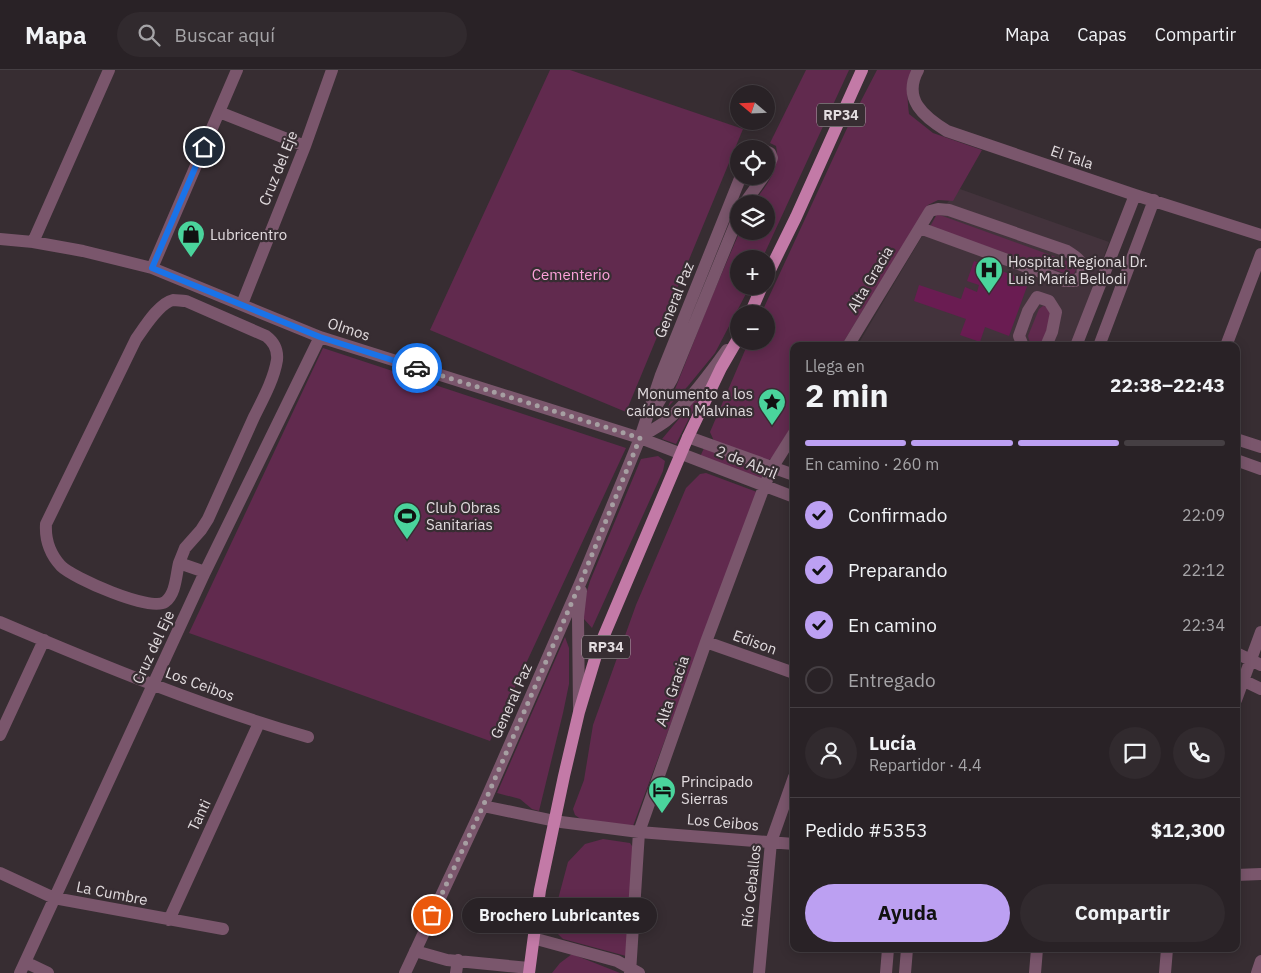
<!DOCTYPE html>
<html lang="es">
<head>
<meta charset="utf-8">
<style>
	body { margin:0; font-family:"IBM Plex Sans",sans-serif; background:#312a2e; color:#f1f3f6; height:100vh; display:flex; flex-direction:column; font-size:19px; white-space:nowrap }
	* { box-sizing:border-box; margin:0 }
	p { font-size:16px; color:#a5a4a7 }
	.icon { flex:none; width:28px; height:28px; fill:none; stroke:currentColor; stroke-width:2; stroke-linecap:round; stroke-linejoin:round }
	.map { position:relative; flex:1; overflow:hidden }
	.details { position:absolute; left:790px; top:272px; width:450px; height:610px; display:flex; flex-direction:column; background:#292226; border-radius:10px; box-shadow:0 2px 12px #0003,0 0 0 1px #453f43 }
	.details>* { flex:none }
	.needle { width:32px; rotate:289deg }
	.fabs { position:absolute; left:730px; top:15px; display:grid; gap:10px }
	.fabs a { display:grid; place-items:center; width:45px; height:45px; border-radius:50%; background:#292226; box-shadow:0 2px 12px #0003,0 0 0 1px #453f43; font-size:25px }
	.pin { position:absolute; display:grid; place-items:center; width:42px; height:42px; color:#fff; margin:-21px; border:2px solid #fff; border-radius:50%; box-shadow:0 1px 5px #0007 }
	.courier { position:absolute; display:grid; place-items:center; width:50px; height:50px; margin:-25px; border:4px solid #1a73e8; border-radius:50%; background:#fff; color:#222; box-shadow:0 1px 6px #0007 }
	.bubble { position:absolute; height:35px; border-radius:18px; background:#292226; box-shadow:0 2px 12px #0003,0 0 0 1px #453f43; font-size:16px; font-weight:700; line-height:35px; text-align:center }
	.overview em { font-style:normal; font-weight:700 }
	.overview div { display:flex; flex-direction:column-reverse }
	.overview { display:flex; align-items:center; justify-content:space-between; height:85px; padding:0 15px }
	h1 { font-size:32px; font-weight:700; line-height:38px }
	.bar { display:grid; grid-template-columns:repeat(4,1fr); gap:8px 5px; align-content:center; height:60px; padding:0 15px }
	.bar i { height:6px; border-radius:4px; background:#453f43 }
	.bar .on { background:#bca0f2 }
	.bar p { grid-column:span 4 }
	.line { display:flex; align-items:center; gap:12px; padding:0 15px; border-top:1px solid #453f43 }
	.line div { flex:1 }
	.round { display:grid; place-items:center; flex:none; width:52px; height:52px; border-radius:26px; background:#312a2e }
	ol { padding:0 15px; list-style:none }
	li { display:flex; align-items:center; gap:15px; height:55px }
	li p { margin-inline-start:auto }
	li .icon { padding:5px; border-radius:50%; background:#bca0f2; color:#111; stroke-width:4 }
	li:last-child { color:#a5a4a7 }
	li i { width:28px; height:28px; border:2px solid #453f43; border-radius:50% }
	.primary-button { display:flex; gap:10px; margin-top:auto; padding:10px 15px }
	.primary-button a { flex:1; height:58px; border-radius:30px; background:#bca0f2; color:#111; font-size:20px; font-weight:700; line-height:58px; text-align:center }
	.primary-button a+a { background:#312a2e; color:#f1f3f6 }
	header { display:flex; align-items:center; gap:30px; box-sizing:border-box; height:70px; padding:0 25px; background:#292226; border-bottom:1px solid #453f43 }
	header strong { font-size:24px }
	nav { display:flex; gap:28px; margin-inline-start:auto; font-size:18px }
	.search { width:350px; height:45px; background:#312a2e; display:flex; align-items:center; gap:12px; box-sizing:border-box; padding:0 18px; border-radius:28px; color:#a5a4a7; font-size:19px }
	.map>svg:first-child { display:block }
	.built { fill:#43333c }
	.green { fill:#612a4e }
	.building { fill:#6a1c52 }
	.lines { fill:none; stroke-linecap:round; stroke-linejoin:round }
	.minor { stroke:#7a566c; stroke-width:12 }
	.major { stroke:#c37aa7; stroke-width:12 }
	.done { stroke:#a69fa2; stroke-width:5; stroke-dasharray:0 9 }
	.route { stroke:#1a73e8; stroke-width:6 }
	.labels { text-anchor:middle; dominant-baseline:central; stroke-width:4.5; stroke-linejoin:round; paint-order:stroke }
	.shield { fill:#372d32; stroke:#afa8ab; stroke-width:1 }
	.shield-label { font-size:14px; font-weight:bold; fill:#e2dcdf }
	.street-label { font-size:15px; fill:#e2dcdf; stroke:#372d32 }
	.poi-label { font-size:15px; fill:#e2dcdf; stroke:#372d32; text-anchor:start }
	.park-label { font-size:15px; fill:#fca2da; stroke:#372d32 }
</style>
</head>
<body>
<header>
<strong>Mapa</strong>
<div class="search"><svg class="icon" aria-label="search" viewBox="0 0 24 24"><circle cx="10" cy="10" r="6"/><path d="M15 15l6 6"/></svg>Buscar aquí</div>
<nav><a>Mapa</a><a>Capas</a><a>Compartir</a></nav>
</header>
<div class="map">
<svg width="1261" height="903" viewBox="0 0 1261 903">
	<rect width="100%" height="100%" fill="#372d32"/>
	<path class="built" d="M960,119l149,53 -37,104h-215l64,-108 16,-24z"/>
	<path class="green" d="M550,0h20l173,59 -117,283 -196,-82z
		M806,0h43l-87,189h-23v27h11l-35,67 -27,33 -20,21 41,-104 31,-72h26v-27h-13c12,-18 28,-34 23,-58l-6,-3z
		M877,0h37c-8,15 -7,27 -5,44l24,19 49,17 -29,51 -15,-1 -10,5 -87,141h-47v76l-22,36 -5,3 -53,-20 -4,-9 39,-91h17v-27h-5l88,-190z
		M937,144l141,51 -5,11 -143,-49z
		M1043,236l7,1 2,8 -11,31h-10l-3,-10 11,-27z
		M323,278l303,100 -136,293 -301,-108z
		M704,319l-28,55 -14,-5z
		M704,378l60,24 -4,9 -60,-24z
		M658,386l7,5 -2,10 -71,157 -8,-9v-18l6,-20 51,-122z
		M706,403l51,19 -124,334 -51,-6 -7,-5 -2,-6 11,-29 9,-55 43,-120 50,-117 14,-14z
		M565,567l4,11v36l-6,29 -24,98 -7,-2 -12,-10 -23,-6z
		M603,769l27,4 4,6 -8,107 -63,-17 -8,-8 -2,-13 15,-56 17,-18z
		M572,884l48,19h-68l8,-10z"/>
	<path class="building" d="M974,191l55,20 -20,55 -24,-9 -5,15 -20,-7 6,-16 -52,-18 5,-16 42,14 4,-12 12,5 2,-7 -12,-4z"/>
	<g class="lines">
		<path class="minor" d="M918,0c-16,29 6,47 29,61l188,64 126,40
			M219,42l86,34
			M766,81l4,2 2,5 -6,15
			M744,134l20,-28
			M0,169l33,3 50,9 69,17 168,69 320,101 154,59
			M33,172l76,-172
			M152,198l85,-198
			M242,234l63,-158 27,-76
			M848,276l82,-135 8,-2 11,1 118,41c11,7 18,11 15,25l-7,5h-10l-145,-53
			M1023,276l-4,-10 9,-25 9,-14 12,4 7,11 -4,20 -6,14
			M1076,276l59,-151
			M1099,276l55,-146
			M1226,276l35,-92
			M657,335l15,-26 67,-164
			M688,367l106,38
			M640,368c8,-6 18,-11 26,-17 24,-20 42,-46 61,-71
			M1236,369l25,8
			M1236,390l25,9
			M179,493l6,-15 16,-18 7,-11c15,-34 31,-68 46,-102 9,-18 20,-38 23,-57 1,-10 -3,-18 -11,-24l-80,-35c-4,0 -9,-1 -13,-1 -14,3 -29,28 -37,39l-90,185c-1,16 4,30 15,42 12,12 89,46 104,36 11,-8 11,-27 14,-39l26,9
			M0,552c101,43 203,85 308,115
			M706,572l88,31
			M1236,583l25,12
			M1236,607l25,12
			M1236,630l25,-68
			M579,639l-1,-92 3,-26
			M0,665l44,-95
			M483,736l72,15
			M561,752l78,10 155,12
			M0,803l54,25 169,31
			M1236,805l25,-1
			M169,850l90,-197
			M540,870l77,21 22,12
			M415,881l32,9 82,8
			M25,892l23,11
			M20,903l185,-401 115,-235
			M405,903l78,-167 99,-227 58,-141 21,-63 80,-199
			M456,903l2,-13
			M630,903l9,-141 67,-190 58,-155 8,-19 22,-35
			M759,903l12,-131 23,-65
			M886,903l2,-24
			M905,903l2,-24
			M1035,903l2,-24
			M1165,903l2,-24
			M1257,903l4,-12"/>
		<path class="major" d="M766,208l30,-61 66,-147
			M750,244l12,-28
			M529,903l11,-83 24,-114 15,-64 18,-60 91,-215 33,-69 18,-31"/>
	</g>
	<g class="lines">
		<path class="done" d="M417,298l223,70 -58,141 -99,227 -51,109"/>
		<path class="route" d="M204,77l-52,121 168,69 97,31"/>
	</g>
	<defs>
		<g id="shop-pin" transform="scale(1.4375)"><path d="M0 17L-7.5 6A9.5 9.5 0 1 1 7.5 6Z" fill="#4ad49c" stroke="#372d32"/><path d="M-5-2.5h2.3a2.7 3.5 0 0 1 5.4 0H5L5.5 6h-11ZM-1.5-2.5h3a1.5 2.3 0 0 0-3 0Z" fill="#111"/></g>
		<g id="hospital-pin" transform="scale(1.4375)"><path d="M0 17L-7.5 6A9.5 9.5 0 1 1 7.5 6Z" fill="#4ad49c" stroke="#372d32"/><path d="M-5-5h3v3.5h4V-5h3V5h-3V1.5h-4V5h-3Z" fill="#111"/></g>
		<g id="sight-pin" transform="scale(1.4375)"><path d="M0 17L-7.5 6A9.5 9.5 0 1 1 7.5 6Z" fill="#4ad49c" stroke="#372d32"/><path d="M0-6L1.8-2.2L6-1.7L2.9 1.2L3.7 5.4L0 3.3L-3.7 5.4L-2.9 1.2L-6-1.7L-1.8-2.2Z" fill="#111"/></g>
		<g id="stadium-pin" transform="scale(1.4375)"><path d="M0 17L-7.5 6A9.5 9.5 0 1 1 7.5 6Z" fill="#4ad49c" stroke="#372d32"/><path d="M0-5a6.5 5 0 1 0 0 10a6.5 5 0 1 0 0-10ZM-3.5-1.8h7v3.6h-7Z" fill="#111"/></g>
		<g id="hotel-pin" transform="scale(1.4375)"><path d="M0 17L-7.5 6A9.5 9.5 0 1 1 7.5 6Z" fill="#4ad49c" stroke="#372d32"/><path d="M-6-4.5h1.5V1H6V5H4.5V3h-9V5H-6ZM-4 0a1.8 1.8 0 1 1 3.6 0ZM.5 0V-2.5h3Q6-2.5 6 0Z" fill="#111"/></g>
	</defs>
	<g fill-rule="evenodd">
		<use href="#shop-pin" x="191" y="164"/>
		<use href="#hospital-pin" x="989" y="200"/>
		<use href="#sight-pin" x="772" y="332"/>
		<use href="#stadium-pin" x="407" y="446"/>
		<use href="#hotel-pin" x="662" y="720"/>
	</g>
	<g class="labels">
		<g class="shield">
			<rect x="817" y="33.5" width="48" height="23" rx="4"/>
			<rect x="582" y="565.5" width="48" height="23" rx="4"/>
		</g>
		<g class="shield-label">
			<text x="841" y="45">RP34</text>
			<text x="606" y="577">RP34</text>
		</g>
		<g class="street-label">
			<text transform="translate(1072 87) rotate(19)">El Tala</text>
			<text transform="translate(278 98) rotate(-68)">Cruz del Eje</text>
			<text transform="translate(870 209) rotate(-59)">Alta Gracia</text>
			<text transform="translate(674 230) rotate(-68)">General Paz</text>
			<text transform="translate(349 259) rotate(18)">Olmos</text>
			<text transform="translate(747 392) rotate(22)">2 de Abril</text>
			<text transform="translate(755 572) rotate(20)">Edison</text>
			<text transform="translate(153 577) rotate(-65)">Cruz del Eje</text>
			<text transform="translate(200 614) rotate(20)">Los Ceibos</text>
			<text transform="translate(672 621) rotate(-71)">Alta Gracia</text>
			<text transform="translate(511 631) rotate(-66)">General Paz</text>
			<text transform="translate(199 745) rotate(-65)">Tanti</text>
			<text transform="translate(723 752) rotate(5)">Los Ceibos</text>
			<text transform="translate(751 816) rotate(-84)">Río Ceballos</text>
			<text transform="translate(112 823) rotate(11)">La Cumbre</text>
		</g>
		<g class="poi-label">
			<text x="210" y="164">Lubricentro</text>
			<text x="1008" y="191">Hospital Regional Dr.<tspan x="1008" dy="17">Luis María Bellodi</tspan></text>
			<text x="753" y="323" text-anchor="end">Monumento a los<tspan x="753" dy="17">caídos en Malvinas</tspan></text>
			<text x="426" y="437">Club Obras<tspan x="426" dy="17">Sanitarias</tspan></text>
			<text x="681" y="711">Principado<tspan x="681" dy="17">Sierras</tspan></text>
		</g>
		<g class="park-label">
			<text x="571" y="204">Cementerio</text>
		</g>
	</g>
</svg>
<div class="fabs">
<a><svg class="needle" viewBox="-14 -14 28 28"><path d="M0-13l5 13h-10z" fill="#e53935"/><path d="M0 13l5-13h-10z" fill="#a5a4a7"/></svg></a>
<a><svg class="icon" aria-label="locate" viewBox="0 0 24 24"><circle cx="12" cy="12" r="6"/><path d="M12 2v4M12 18v4M2 12h4M18 12h4"/></svg></a>
<a><svg class="icon" aria-label="layers" viewBox="0 0 24 24"><path d="M12 4l9 5-9 5-9-5zM3 14l9 5 9-5"/></svg></a>
<a>+</a>
<a>−</a>
</div>
<div class="pin" style="left:432px;top:845px;background:#ea580c"><svg class="icon" aria-label="bag" viewBox="0 0 24 24"><path d="M5 8h14l-1 12H6zM9 8a3 3 0 0 1 6 0"/></svg></div>
<div class="pin" style="left:204px;top:77px;background:#1f2937"><svg class="icon" aria-label="home" viewBox="0 0 24 24"><path d="M3 11l9-7 9 7M6 9v11h12V9"/></svg></div>
<div class="courier" style="left:417px;top:298px"><svg class="icon" aria-label="car" viewBox="0 0 24 24"><path d="M5 17H2v-5l4-1 3-4h7l3 4 3 1v5h-3M9 17h6M6 11h13"/><circle cx="7" cy="17" r="2"/><circle cx="17" cy="17" r="2"/></svg></div>
<div class="bubble" style="left:462px;top:828px;width:195px">Brochero Lubricantes</div>
<section class="details">
<div class="overview"><div><h1>2 min</h1><p>Llega en</p></div><em>22:38–22:43</em></div>
<div class="bar"><i class="on"></i><i class="on"></i><i class="on"></i><i></i><p>En camino · 260 m</p></div>
<ol>
<li><svg class="icon" aria-label="check" viewBox="0 0 24 24"><path d="M5 12l5 5 9-10"/></svg>Confirmado<p>22:09</p></li>
<li><svg class="icon" aria-label="check" viewBox="0 0 24 24"><path d="M5 12l5 5 9-10"/></svg>Preparando<p>22:12</p></li>
<li><svg class="icon" aria-label="check" viewBox="0 0 24 24"><path d="M5 12l5 5 9-10"/></svg>En camino<p>22:34</p></li>
<li><i></i>Entregado</li>
</ol>
<div class="line" style="height:90px"><a class="round"><svg class="icon" aria-label="person" viewBox="0 0 24 24"><circle cx="12" cy="8" r="4"/><path d="M4 21q1-7 8-7t8 7"/></svg></a><div><b>Lucía</b><p>Repartidor · 4.4</p></div><a class="round"><svg class="icon" aria-label="chat" viewBox="0 0 24 24"><path d="M4 5h16v11H9l-5 4z"/></svg></a><a class="round"><svg class="icon" aria-label="phone" viewBox="0 0 24 24"><path d="M5 4h4l2 5-3 2q2 4 5 5l2-3 5 2v4C11 20 4 13 5 4z"/></svg></a></div>
<div class="line" style="height:65px"><div>Pedido #5353</div><b>$12,300</b></div>
<div class="primary-button"><a>Ayuda</a><a>Compartir</a></div>
</section>
</div>
</body>
</html>
